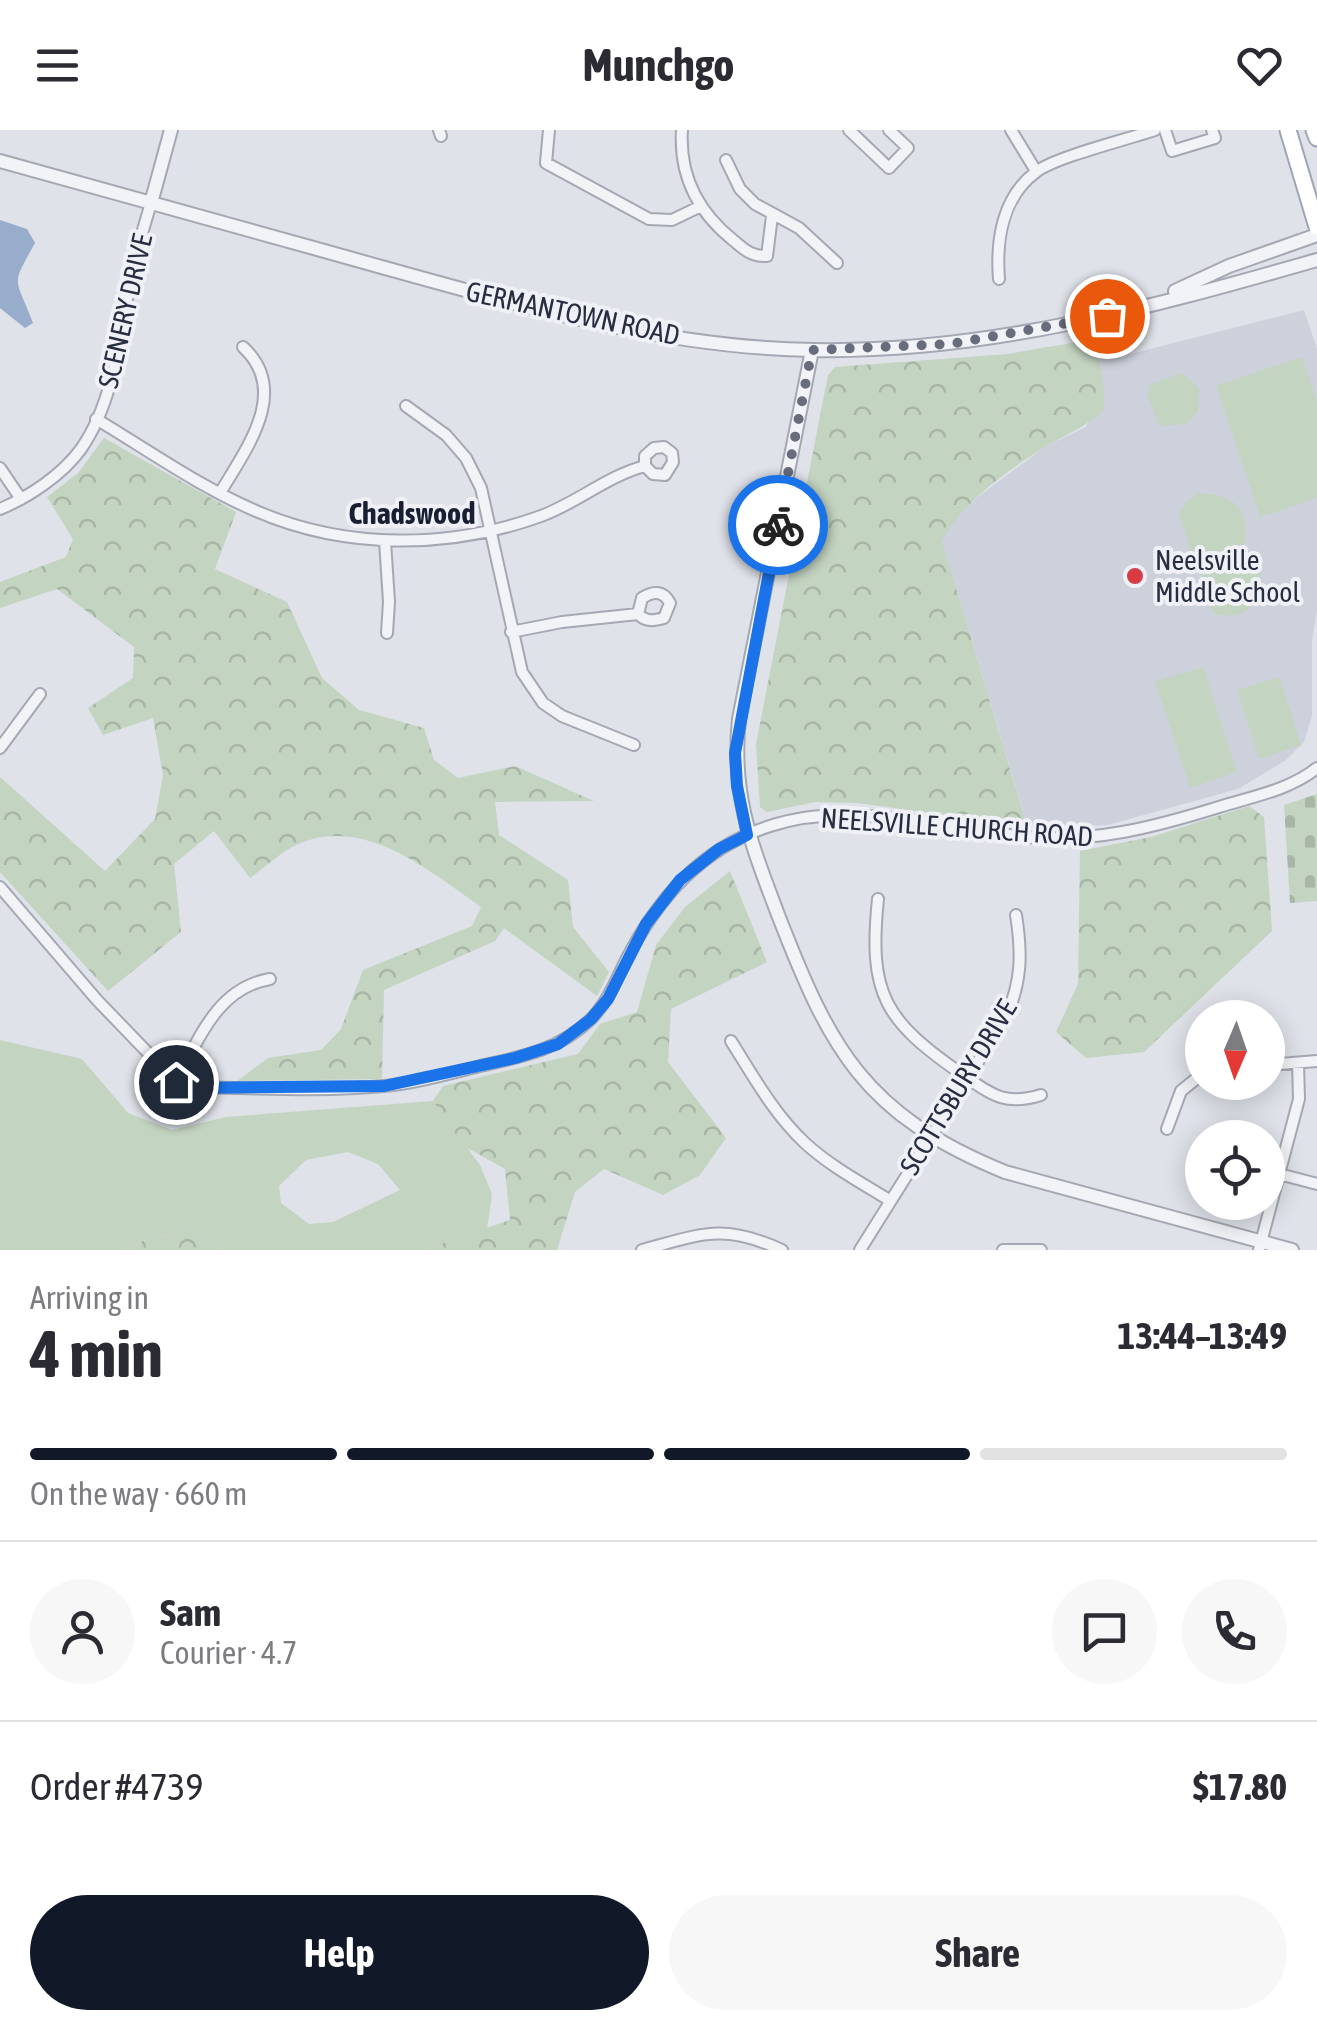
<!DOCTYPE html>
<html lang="en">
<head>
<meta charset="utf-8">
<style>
	body { margin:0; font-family:"Asap Condensed",sans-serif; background:#f7f7f7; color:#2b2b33; height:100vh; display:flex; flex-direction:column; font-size:38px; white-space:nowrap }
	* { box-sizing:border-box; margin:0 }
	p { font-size:32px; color:#7c7c81 }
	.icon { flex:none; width:55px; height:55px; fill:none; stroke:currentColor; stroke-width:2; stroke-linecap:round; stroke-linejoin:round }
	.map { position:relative; height:1120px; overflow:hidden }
	.drawer { display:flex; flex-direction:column; background:#fff; flex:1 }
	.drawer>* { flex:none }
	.needle { width:65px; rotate:182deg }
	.controls { position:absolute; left:1185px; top:870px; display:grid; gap:20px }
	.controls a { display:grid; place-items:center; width:100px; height:100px; border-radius:50%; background:#fff; box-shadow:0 5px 25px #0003; font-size:50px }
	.pin { position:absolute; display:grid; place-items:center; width:85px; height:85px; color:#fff; margin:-42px; border:5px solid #fff; border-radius:50%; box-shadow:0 2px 10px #0007 }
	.courier { position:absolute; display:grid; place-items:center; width:100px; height:100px; margin:-50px; border:8px solid #1a73e8; border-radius:50%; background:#fff; color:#222; box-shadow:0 2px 12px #0007 }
	.overview em { font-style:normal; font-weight:700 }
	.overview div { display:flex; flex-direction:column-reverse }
	.overview { display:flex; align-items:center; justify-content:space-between; height:170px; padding:0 30px }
	h1 { font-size:65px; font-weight:700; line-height:75px }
	.bar { display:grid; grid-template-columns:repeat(4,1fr); gap:15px 10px; align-content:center; height:120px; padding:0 30px }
	.bar i { height:12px; border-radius:8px; background:#e1e1e2 }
	.bar .on { background:#111827 }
	.bar p { grid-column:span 4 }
	.line { display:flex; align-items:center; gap:25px; padding:0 30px; border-top:2px solid #e1e1e2 }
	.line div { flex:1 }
	.round { display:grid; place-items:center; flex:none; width:105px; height:105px; border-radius:52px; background:#f7f7f7 }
	.action { display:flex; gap:20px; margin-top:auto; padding:20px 30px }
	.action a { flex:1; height:115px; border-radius:60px; background:#111827; color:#fff; font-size:40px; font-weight:700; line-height:115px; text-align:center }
	.action a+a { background:#f7f7f7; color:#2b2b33 }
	header { display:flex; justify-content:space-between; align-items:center; height:130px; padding:0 30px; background:#fff; font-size:45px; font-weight:700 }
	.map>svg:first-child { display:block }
	.built { fill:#cdd1db }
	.green { fill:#c3d4c0; fill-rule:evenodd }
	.forest { fill:url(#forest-crowns) }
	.cemetery { fill:url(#cemetery-stones) }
	.water { fill:#98accc }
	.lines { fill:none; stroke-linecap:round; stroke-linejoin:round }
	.minor-casing { stroke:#a4a8b3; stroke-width:14 }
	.tertiary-casing { stroke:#a4a8b3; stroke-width:16 }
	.primary-casing { stroke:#9ea5b6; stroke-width:19 }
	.minor { stroke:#f2f3f7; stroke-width:10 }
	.tertiary { stroke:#f2f3f7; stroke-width:12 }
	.primary { stroke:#fff; stroke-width:15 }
	.done { stroke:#676d7c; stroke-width:10; stroke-dasharray:0 18 }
	.route { stroke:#1a73e8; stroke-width:12 }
	.poi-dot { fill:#d63c44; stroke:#eff1f7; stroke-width:4 }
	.labels { text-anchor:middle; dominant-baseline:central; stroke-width:8; stroke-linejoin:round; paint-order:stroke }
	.street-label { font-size:28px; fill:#272e41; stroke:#eff1f7 }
	.poi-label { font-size:28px; fill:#272e41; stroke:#eff1f7; text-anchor:start }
	.neighbourhood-label { font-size:30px; font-weight:bold; fill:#191f32; stroke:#eff1f7 }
</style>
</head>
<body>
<header><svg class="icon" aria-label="menu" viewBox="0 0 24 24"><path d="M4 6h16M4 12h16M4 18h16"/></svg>Munchgo<svg class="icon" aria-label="heart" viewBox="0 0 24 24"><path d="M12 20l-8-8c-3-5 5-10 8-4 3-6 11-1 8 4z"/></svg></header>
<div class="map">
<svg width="1317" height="1120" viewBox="0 0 1317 1120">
	<defs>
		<pattern id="forest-crowns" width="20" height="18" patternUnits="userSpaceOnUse" patternTransform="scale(2.5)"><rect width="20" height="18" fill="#c3d4c0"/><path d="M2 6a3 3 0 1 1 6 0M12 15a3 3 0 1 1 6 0" fill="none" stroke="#a8b6a6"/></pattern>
		<pattern id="cemetery-stones" width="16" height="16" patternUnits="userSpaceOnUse" patternTransform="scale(2.5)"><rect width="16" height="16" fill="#c3d4c0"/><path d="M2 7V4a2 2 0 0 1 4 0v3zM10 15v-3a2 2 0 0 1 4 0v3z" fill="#a8b6a6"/></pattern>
	</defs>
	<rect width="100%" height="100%" fill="#dfe2e9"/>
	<path class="built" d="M1304,180l13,39v262l-5,30v75l-8,26 -18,18 -48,29 -130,36 -80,3 -86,-287 12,-22 25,-23 67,-50 40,-19 18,-42 -6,-30 13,4z"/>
	<path class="green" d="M1302,227l15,44v97l-57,19 -44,-131z
		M1182,243l17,15 -1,24 -13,12 -26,2 -11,-31 3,-11z
		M1198,364c33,-2 54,15 46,50l-40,12 -13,-4 -12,-39 7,-11z
		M1241,423l10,6 9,11 -1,28c-12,16 -25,20 -45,16l-12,-36 3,-13z
		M1203,537l34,105 -47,16 -35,-106z
		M1279,547l22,68 -42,14 -22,-69z
		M0,910l82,19 46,54 44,17 54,-13 207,-16 47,64 12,29 -5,35 -64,21h-199l-31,-21 -50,12 -18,9h-125zM348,1022l30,12 22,26 -67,32 -24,2 -28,-21 -2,-17 27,-26z"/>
	<path class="forest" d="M1095,209l9,46v25c-18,17 -38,24 -59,37 -38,24 -82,54 -103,94l85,285 -170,-23 -42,-1 -48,10 -7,-5 -4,-63 72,-369 7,-8 173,-13z
		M104,308l132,74 -21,57 72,33 35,76 37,32 65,18 10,32 24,18 57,-12 79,35 -99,1 4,33 69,45 5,47 36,45 -12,24 -93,-68 -9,13 -111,49 -2,89 -145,2 31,-23 53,-8 20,-21 22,-59 109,-44 9,-19c-53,-37 -119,-94 -187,-61 -15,8 -30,22 -44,32l-36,-47 -40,33 7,68 -73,59 -108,-119v-95l105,94 50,-52 8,-44 -10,-57 -50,17 -15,-27 45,-30 1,-31 -77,-58 -57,19v-26l66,-25 7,-18 -26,-42 31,-24z
		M1249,676l15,11 8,114 -128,121 -58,6 -30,-26 22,-48 2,-133 71,-14z
		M730,741l37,91 -96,47 -3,53 58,76 -26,37 -37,20 -59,-26 -29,23 -18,58h-134l87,-30 -5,-51 -41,-23 -31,-45 10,-15 135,-32 22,-30 37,-12 19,-67 29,-38z
		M193,1099l31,21h-99l18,-9z"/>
	<path class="cemetery" d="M1317,664v107l-27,2 -6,-98z"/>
	<path class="water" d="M0,90l27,9 8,14c-25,45 -20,32 -2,80l-8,5 -25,-20z"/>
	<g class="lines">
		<g class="minor-casing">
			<path id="minor" d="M439,0l2,6
				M549,0l-3,33 103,56 23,1 27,-13
				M682,0c-3,46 16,82 51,110 11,9 18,17 34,16l5,-40
				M849,0l40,38 19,-20 -19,-18
				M1011,0l25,41
				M1165,0l7,21 43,-13 -3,-8
				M726,30l14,29 15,15 44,24 38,35
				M999,149c-3,-38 3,-82 37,-107 19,-15 93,-33 119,-42
				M406,276l40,29 20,23 15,30 41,184 21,31 19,13 72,29
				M96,289c52,31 104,68 160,92 90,39 194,38 285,5 36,-13 66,-40 104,-50l8,8 12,1 8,-13 -1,-9 -8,-6 -10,1 -9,8v10
				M0,338l21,31
				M220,363c26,-44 71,-102 23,-146
				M0,379c29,-12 62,-34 81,-60 37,-53 39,-125 53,-186 5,-20 11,-40 17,-60
				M385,411l4,61 -2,31
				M511,502l51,-10 76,-8c8,8 15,7 26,4l6,-15c-7,-13 -17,-12 -28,-5l-4,16
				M0,618l40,-54
				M0,757l97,113 79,82 18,5c63,1 128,5 190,-1 32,-3 64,-12 96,-20 41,-9 79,-16 110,-46 17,-17 25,-37 35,-58 32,-63 76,-114 145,-136 81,-27 173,3 256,11 68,6 129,-10 193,-30 32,-10 71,-17 98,-39
				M878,769c-10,96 7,122 85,176 29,20 42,31 78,20
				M731,911c22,35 43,73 74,102 25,23 55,39 84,57
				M1268,935l49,-4
				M176,952c23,-43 41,-94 94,-103
				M1167,999l14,-38 21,-17
				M1279,1044l38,10
				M642,1120c60,-16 81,-27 140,0
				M860,1120l146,-233c16,-36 16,-64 10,-102
				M1003,1120h38
				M1259,1120l40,-151 -1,-36"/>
		</g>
		<g class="tertiary-casing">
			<path id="tertiary" d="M0,31c129,36 257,71 385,107 141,39 282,80 429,82 172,3 339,-43 503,-90
				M151,73l20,-73
				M1175,161l54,-25 88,-31
				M812,220l-73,369c-8,75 12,124 38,193 53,137 86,202 228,260l287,78"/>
		</g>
		<g class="primary-casing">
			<path id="primary" d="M1288,0l29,97
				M1314,0l3,8"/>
		</g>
		<use href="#minor" class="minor"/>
		<use href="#tertiary" class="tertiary"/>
		<use href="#primary" class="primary"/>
	</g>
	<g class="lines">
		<path class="done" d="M778,395l34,-175 138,-6 157,-28"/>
		<path class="route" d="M176,952l18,6 190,-2 131,-28 43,-14 33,-25 17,-20 38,-75 34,-44 39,-31 28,-14 -10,-49 -2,-33 43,-228"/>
	</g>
	<circle class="poi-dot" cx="1135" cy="446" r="10"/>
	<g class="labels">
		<g class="street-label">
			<text transform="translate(125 181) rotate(-77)">SCENERY DRIVE</text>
			<text transform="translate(573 183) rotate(12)">GERMANTOWN ROAD</text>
			<text transform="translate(957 697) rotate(4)">NEELSVILLE CHURCH ROAD</text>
			<text transform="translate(958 957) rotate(-59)">SCOTTSBURY DRIVE</text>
		</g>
		<g class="poi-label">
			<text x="1155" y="430">Neelsville<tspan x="1155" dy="32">Middle School</tspan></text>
		</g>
		<g class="neighbourhood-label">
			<text x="412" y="383">Chadswood</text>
		</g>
	</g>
</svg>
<div class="controls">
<a><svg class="needle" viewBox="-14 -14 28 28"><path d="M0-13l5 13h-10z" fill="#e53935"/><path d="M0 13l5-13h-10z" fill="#7c7c81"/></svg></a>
<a><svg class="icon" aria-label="locate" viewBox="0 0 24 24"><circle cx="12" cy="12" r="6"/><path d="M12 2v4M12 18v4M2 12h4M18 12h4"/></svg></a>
</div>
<div class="pin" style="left:1107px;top:186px;background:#ea580c"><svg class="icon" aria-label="bag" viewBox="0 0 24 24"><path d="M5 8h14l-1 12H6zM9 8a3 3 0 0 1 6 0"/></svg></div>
<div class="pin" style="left:176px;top:952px;background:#1f2937"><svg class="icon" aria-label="home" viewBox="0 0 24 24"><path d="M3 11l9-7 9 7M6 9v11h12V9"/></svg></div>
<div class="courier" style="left:778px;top:395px"><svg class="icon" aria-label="bike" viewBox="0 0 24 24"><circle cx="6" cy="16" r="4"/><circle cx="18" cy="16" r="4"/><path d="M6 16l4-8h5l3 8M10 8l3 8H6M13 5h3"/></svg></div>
</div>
<section class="drawer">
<div class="overview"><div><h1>4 min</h1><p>Arriving in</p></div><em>13:44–13:49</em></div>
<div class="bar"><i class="on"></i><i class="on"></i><i class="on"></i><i></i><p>On the way · 660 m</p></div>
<div class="line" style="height:180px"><a class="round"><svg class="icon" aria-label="person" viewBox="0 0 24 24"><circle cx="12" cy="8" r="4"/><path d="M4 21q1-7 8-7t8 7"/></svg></a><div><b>Sam</b><p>Courier · 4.7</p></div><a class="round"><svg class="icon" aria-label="chat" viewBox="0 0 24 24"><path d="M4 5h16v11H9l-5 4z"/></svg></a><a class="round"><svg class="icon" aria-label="phone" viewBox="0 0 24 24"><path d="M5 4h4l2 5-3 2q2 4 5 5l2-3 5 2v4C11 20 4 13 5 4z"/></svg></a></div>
<div class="line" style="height:130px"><div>Order #4739</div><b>$17.80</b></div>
<div class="action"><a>Help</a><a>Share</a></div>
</section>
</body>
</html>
